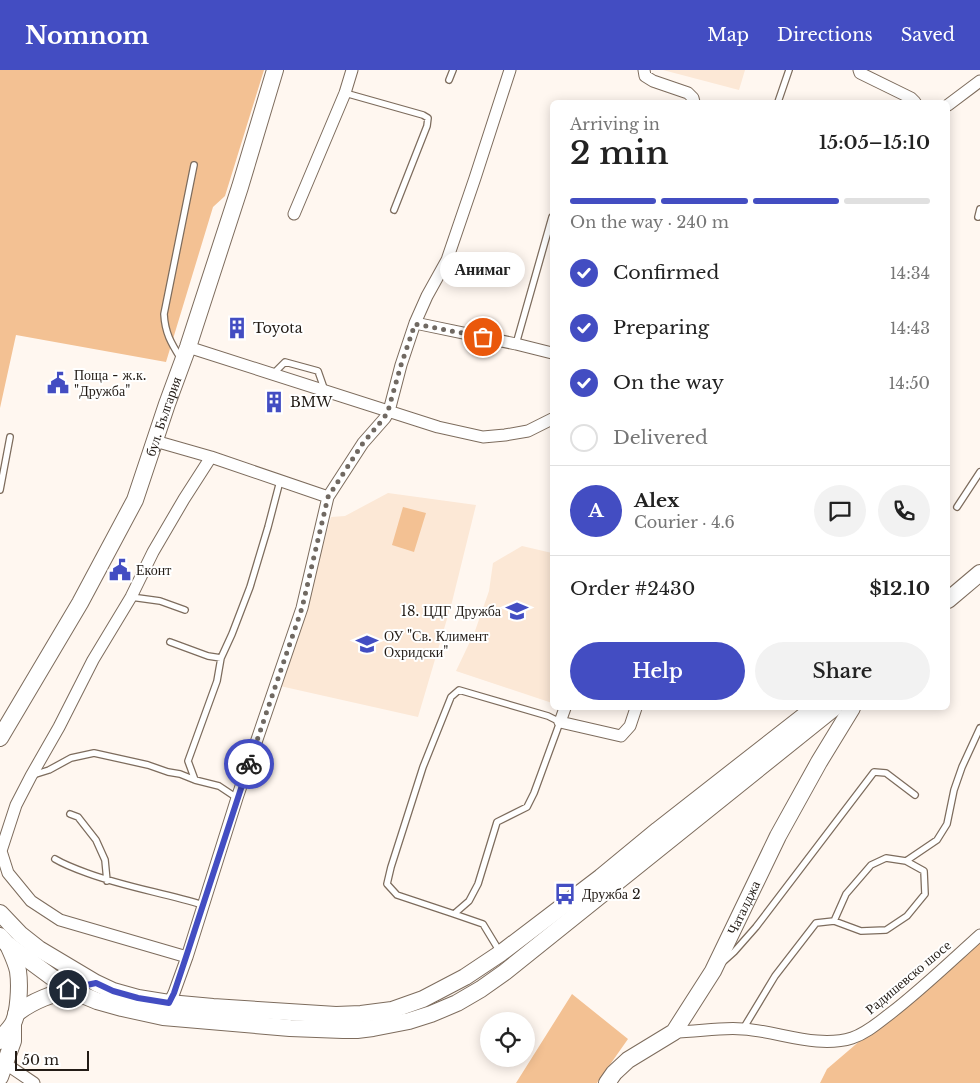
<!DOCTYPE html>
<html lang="en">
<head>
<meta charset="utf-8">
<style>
	body { margin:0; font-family:"Libre Baskerville",serif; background:#f2f2f2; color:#222; height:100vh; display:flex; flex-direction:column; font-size:19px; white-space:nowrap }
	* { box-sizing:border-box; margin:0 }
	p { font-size:16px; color:#767676 }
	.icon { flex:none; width:28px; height:28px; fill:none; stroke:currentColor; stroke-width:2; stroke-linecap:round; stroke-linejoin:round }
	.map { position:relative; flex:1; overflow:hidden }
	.details { position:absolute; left:550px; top:30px; width:400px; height:610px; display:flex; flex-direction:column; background:#fff; border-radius:8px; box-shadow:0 2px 12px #0003 }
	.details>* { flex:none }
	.controls { position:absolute; left:480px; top:942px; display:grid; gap:10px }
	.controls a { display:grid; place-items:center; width:55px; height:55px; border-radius:50%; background:#fff; box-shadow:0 2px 12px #0003; font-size:25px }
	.scale { position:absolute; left:15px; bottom:12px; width:74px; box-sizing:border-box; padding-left:5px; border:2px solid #231c16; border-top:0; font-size:14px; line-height:18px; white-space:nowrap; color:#231c16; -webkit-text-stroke:4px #fff; paint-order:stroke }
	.pin { position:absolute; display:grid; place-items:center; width:42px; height:42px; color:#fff; margin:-21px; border:2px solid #fff; border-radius:50%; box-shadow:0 1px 5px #0007 }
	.courier { position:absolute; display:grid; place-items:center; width:50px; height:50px; margin:-25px; border:4px solid #434dc2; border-radius:50%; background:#fff; color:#222; box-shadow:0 1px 6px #0007 }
	.bubble { position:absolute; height:35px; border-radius:18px; background:#fff; box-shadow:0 2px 12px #0003; font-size:16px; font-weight:600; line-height:35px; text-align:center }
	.head em { font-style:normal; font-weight:600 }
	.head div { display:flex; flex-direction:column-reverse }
	.head { display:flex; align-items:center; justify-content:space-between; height:85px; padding:0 20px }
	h1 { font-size:32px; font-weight:600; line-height:38px }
	.bar { display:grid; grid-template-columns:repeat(4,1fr); gap:8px 5px; align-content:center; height:60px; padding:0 20px }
	.bar i { height:6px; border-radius:4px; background:#e0e0e0 }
	.bar .on { background:#434dc2 }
	.bar p { grid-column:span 4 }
	.line { display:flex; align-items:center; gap:12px; padding:0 20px; border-top:1px solid #e0e0e0 }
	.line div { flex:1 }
	.round { display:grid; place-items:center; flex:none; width:52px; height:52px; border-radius:26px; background:#f2f2f2 }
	ol { padding:0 20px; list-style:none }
	li { display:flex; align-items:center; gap:15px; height:55px }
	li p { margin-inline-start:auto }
	li .icon { padding:5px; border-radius:50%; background:#434dc2; color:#fff; stroke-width:4 }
	li:last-child { color:#767676 }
	li i { width:28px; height:28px; border:2px solid #e0e0e0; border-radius:50% }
	.button { display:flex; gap:10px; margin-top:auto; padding:10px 20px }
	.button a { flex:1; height:58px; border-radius:30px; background:#434dc2; color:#fff; font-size:20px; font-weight:600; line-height:58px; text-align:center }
	.button a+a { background:#f2f2f2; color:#222 }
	header { display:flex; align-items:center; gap:30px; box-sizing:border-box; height:70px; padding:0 25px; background:#434dc2; color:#fff }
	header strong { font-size:24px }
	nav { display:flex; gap:28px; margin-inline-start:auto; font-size:18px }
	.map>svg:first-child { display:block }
	.built { fill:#fce8d6 }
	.green { fill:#f3c193 }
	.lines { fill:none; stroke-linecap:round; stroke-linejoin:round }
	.lane-casing { stroke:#7d6c5d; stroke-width:8 }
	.street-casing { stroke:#7d6c5d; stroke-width:13 }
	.secondary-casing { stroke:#7d6c5d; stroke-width:18 }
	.lane { stroke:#fff; stroke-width:5.5 }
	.street { stroke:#fff; stroke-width:11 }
	.secondary { stroke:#fff; stroke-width:16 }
	.done { stroke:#706962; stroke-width:5; stroke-dasharray:0 9 }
	.route { stroke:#434dc2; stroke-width:6 }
	.labels { text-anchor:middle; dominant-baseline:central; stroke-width:4; stroke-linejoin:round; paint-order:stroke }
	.poi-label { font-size:14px; fill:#231c16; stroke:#fff; text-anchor:start }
	.street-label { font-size:14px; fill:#231c16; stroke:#fff }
</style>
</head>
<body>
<header>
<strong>Nomnom</strong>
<nav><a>Map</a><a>Directions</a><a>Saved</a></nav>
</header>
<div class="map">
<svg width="980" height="1013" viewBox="0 0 980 1013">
	<rect width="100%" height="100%" fill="#fff7f0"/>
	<path class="built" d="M663,0h82l-6,20z
		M388,423l88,12 -24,97 -34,115 -138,-31 27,-84 24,-85 14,-1z
		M522,476l30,7v150l-96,-32 19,-40 14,-40 4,-28z"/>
	<path class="green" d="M0,0h264l-39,126 -12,11 -47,155 -150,-27 -16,73z
		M403,437l23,6 -12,39 -22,-7z
		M980,868v145h-160l7,-14z
		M572,924l56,45 -31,44h-81z"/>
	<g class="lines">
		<g class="lane-casing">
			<path id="lane" d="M449,10l4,-10
				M345,23l78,22 5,3 -1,8 -33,84
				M778,32l11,-32
				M978,147l2,-8
				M516,274l36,-127
				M181,289c-10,-16 -16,-26 -17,-45l30,-149
				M273,304l12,-12 33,9 7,20
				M0,420l10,-53
				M957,437l23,-35
				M131,527l29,4 25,9
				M170,572l38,14 13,2
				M459,620l89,26 12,6 -26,71 -7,14 -30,15 -19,62 -9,17 -15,13 -57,-19 -10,-11 4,-17 32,-100 28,-70z
				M33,705l16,-5 22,-12 23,-5 54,12 20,7 12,2 15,6
				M237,728l-18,-12 -24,-6 -7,-19 29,-80 4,-23 11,-24 18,-47 18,-60 12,-46
				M70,744l8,3 18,23 9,20 2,21
				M55,789c10,6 21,10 32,14 38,14 77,20 116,32
				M454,844l29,10 17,28
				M834,851l27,10 25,-1 21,-14 18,-22 -1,-23 -18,-10
				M724,891l10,-9 22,-25 118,-155 12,1 29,22
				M743,959l32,-53 41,-53 18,-2 12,-27 25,-29 15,-7 20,3 31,-21 10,-16 7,-34 8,-23 18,-39"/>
		</g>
		<g class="street-casing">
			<path id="street" d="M644,0l1,6 8,5 35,12 5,5 1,4
				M859,0l1,3 51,25 4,4
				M948,35l32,-24
				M294,144l51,-121 7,-23
				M415,253l101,21 36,9
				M188,277l250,80 45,10 22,-2 23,-4 24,-12
				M155,371l56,16 117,40
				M565,638l-5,14 61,14 9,-10 6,-18
				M187,887l-127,-37 -29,-19 -23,-28 -7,-22 15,-46 15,-29 28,-49 34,-67 38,-63 22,-45 31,-53 27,-42
				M166,939l8,-16 13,-36 50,-159 65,-190 26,-111 35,-54 22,-25 4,-7 12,-46 14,-42 12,-27 20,-36 28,-82 35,-108
				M674,962c23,0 46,-5 69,-3 35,2 74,20 109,9 15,-5 27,-16 39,-25 31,-24 60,-52 89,-78
				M0,990l34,23"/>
		</g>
		<g class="secondary-casing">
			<g id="secondary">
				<path d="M948,530l32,-27"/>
				<path id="s1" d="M0,668l80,-135 55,-103 32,-96 21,-57 52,-160 35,-117"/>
				<path d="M0,843l20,21 19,15 57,34 17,8 25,7 31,5 44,4 123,8 25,-1 31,-4 31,-11 42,-22 36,-24 100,-76 57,-47 156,-122"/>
				<path d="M0,866l7,8 61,45 29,12 25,7 41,9 127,11 53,2h14l16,-2 36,-7 22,-7 26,-11 24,-14 24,-17 329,-264"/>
				<path d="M16,944c17,-14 37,-20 58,-26"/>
				<path d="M0,971c3,-6 8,-10 12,-16 7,-11 8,-40 6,-54 -2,-9 -6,-17 -10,-26"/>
				<path d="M0,1007l13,-36v-16"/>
				<path id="s2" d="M607,1013l7,-10 14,-13 46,-28 39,-61 65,-135 41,-74 33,-54"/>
			</g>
		</g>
		<use href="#lane" class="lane"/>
		<use href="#street" class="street"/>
		<use href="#secondary" class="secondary"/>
	</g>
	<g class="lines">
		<path class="done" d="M249,694l53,-156 26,-111 35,-54 21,-25 4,-7 13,-46 14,-41 68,13"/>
		<path class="route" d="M68,919l28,-6 17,8 25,7 31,5 5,-10 12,-36 63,-193"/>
	</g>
	<defs>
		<g id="building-bare" transform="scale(1.725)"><path d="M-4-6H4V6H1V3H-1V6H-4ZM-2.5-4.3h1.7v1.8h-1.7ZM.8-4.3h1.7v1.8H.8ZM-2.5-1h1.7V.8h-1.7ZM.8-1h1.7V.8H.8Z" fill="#434dc2" stroke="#fff" stroke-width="2.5" paint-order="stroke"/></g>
		<g id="civic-bare" transform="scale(1.725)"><path d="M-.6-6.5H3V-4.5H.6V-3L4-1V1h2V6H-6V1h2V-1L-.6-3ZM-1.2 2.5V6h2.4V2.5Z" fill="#434dc2" stroke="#fff" stroke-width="2.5" paint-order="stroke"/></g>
		<g id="school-bare" transform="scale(1.725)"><path d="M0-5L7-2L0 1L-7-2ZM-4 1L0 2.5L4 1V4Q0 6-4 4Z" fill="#434dc2" stroke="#fff" stroke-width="2.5" paint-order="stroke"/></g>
		<g id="bus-bare" transform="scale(1.725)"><path d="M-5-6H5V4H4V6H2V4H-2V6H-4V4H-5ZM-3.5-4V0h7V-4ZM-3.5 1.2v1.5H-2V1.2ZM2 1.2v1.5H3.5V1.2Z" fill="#434dc2" stroke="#fff" stroke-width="2.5" paint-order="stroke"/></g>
	</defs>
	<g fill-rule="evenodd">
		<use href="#building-bare" x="237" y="258"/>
		<use href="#civic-bare" x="58" y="313"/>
		<use href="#building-bare" x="274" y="332"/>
		<use href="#civic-bare" x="120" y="500"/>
		<use href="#school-bare" x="517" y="541"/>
		<use href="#school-bare" x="367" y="574"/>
		<use href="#bus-bare" x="565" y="824"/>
	</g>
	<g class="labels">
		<g class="poi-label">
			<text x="253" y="258">Toyota</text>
			<text x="74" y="305">Поща - ж.к.<tspan x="74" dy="16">"Дружба"</tspan></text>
			<text x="290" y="332">BMW</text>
			<text x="136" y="500">Еконт</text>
			<text x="501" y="541" text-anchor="end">18. ЦДГ Дружба</text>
			<text x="384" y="566">ОУ "Св. Климент<tspan x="384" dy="16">Охридски"</tspan></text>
			<text x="582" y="824">Дружба 2</text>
		</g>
		<g class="street-label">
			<text stroke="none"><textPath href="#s1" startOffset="362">бул. България</textPath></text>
			<text stroke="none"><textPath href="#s2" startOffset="228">Чаталджа</textPath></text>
			<text transform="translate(908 907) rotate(-40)">Радишевско шосе</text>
		</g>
	</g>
</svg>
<div class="controls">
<a><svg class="icon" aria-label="locate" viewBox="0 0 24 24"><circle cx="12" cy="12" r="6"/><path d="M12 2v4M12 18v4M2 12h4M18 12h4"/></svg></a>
</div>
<div class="scale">50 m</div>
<div class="pin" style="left:483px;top:267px;background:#ea580c"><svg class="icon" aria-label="bag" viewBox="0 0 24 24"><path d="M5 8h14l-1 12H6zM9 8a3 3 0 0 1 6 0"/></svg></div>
<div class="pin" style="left:68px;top:919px;background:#1f2937"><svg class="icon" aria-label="home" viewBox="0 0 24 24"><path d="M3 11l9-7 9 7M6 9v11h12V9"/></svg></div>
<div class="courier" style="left:249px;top:694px"><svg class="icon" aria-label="bike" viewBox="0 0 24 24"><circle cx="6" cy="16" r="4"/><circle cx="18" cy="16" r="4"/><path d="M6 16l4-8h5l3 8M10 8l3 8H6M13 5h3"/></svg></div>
<div class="bubble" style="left:440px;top:182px;width:85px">Анимаг</div>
<section class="details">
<div class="head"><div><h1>2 min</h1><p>Arriving in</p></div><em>15:05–15:10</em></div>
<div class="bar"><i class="on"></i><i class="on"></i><i class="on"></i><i></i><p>On the way · 240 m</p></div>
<ol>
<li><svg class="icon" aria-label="check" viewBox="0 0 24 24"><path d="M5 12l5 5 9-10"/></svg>Confirmed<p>14:34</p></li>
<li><svg class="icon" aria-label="check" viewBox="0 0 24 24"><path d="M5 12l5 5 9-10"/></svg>Preparing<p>14:43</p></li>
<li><svg class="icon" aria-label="check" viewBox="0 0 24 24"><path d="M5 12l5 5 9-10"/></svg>On the way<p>14:50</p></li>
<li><i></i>Delivered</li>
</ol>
<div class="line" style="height:90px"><b class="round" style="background:#434dc2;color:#fff">A</b><div><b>Alex</b><p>Courier · 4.6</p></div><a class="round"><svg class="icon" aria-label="chat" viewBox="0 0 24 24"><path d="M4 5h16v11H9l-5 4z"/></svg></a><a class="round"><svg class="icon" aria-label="phone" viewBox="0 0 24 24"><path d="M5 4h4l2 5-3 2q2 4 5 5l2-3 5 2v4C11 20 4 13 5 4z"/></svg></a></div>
<div class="line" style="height:65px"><div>Order #2430</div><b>$12.10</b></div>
<div class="button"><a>Help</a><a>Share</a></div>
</section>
</div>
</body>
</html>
